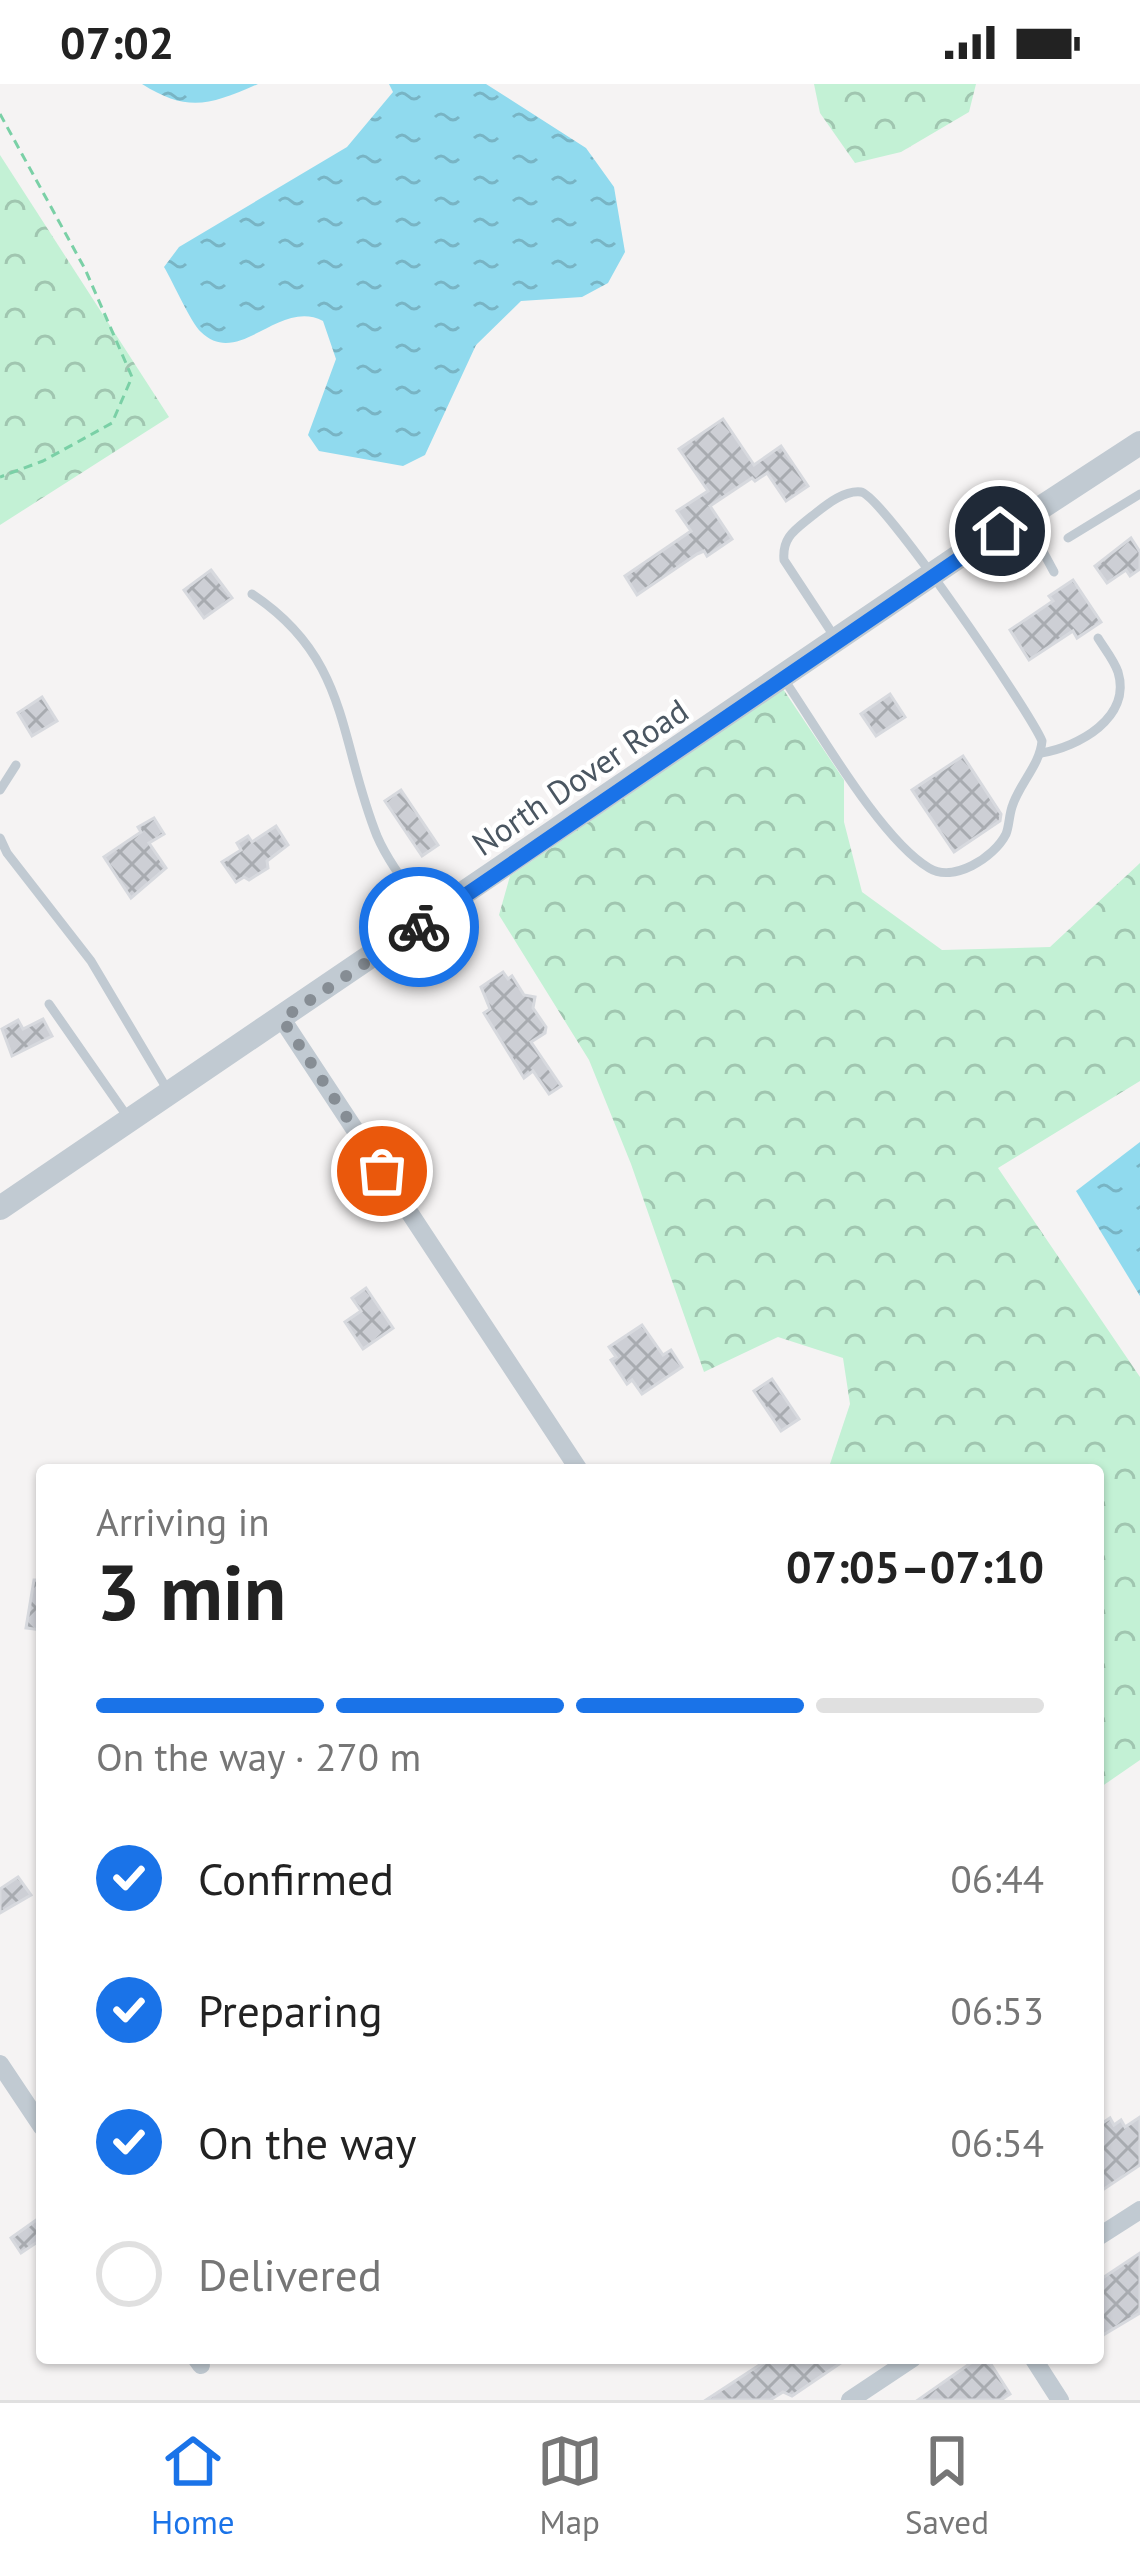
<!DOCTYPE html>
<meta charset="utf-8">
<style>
:root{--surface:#fff;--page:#f2f2f2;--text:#222;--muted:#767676;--line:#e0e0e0;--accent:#1a73e8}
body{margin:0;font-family:"PT Sans",sans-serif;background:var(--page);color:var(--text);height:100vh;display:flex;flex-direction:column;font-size:45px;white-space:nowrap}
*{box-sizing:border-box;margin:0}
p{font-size:39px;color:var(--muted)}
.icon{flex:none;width:66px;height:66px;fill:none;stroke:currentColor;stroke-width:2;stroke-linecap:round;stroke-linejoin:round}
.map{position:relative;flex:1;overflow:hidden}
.sheet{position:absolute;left:36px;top:1380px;width:1068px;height:900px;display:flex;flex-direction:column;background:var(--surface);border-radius:12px;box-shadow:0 3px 9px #0004}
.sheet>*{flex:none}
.pin{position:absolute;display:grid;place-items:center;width:102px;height:102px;color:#fff;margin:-51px;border:6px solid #fff;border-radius:50%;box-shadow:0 3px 12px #0007}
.courier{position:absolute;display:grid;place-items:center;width:120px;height:120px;margin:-60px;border:9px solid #1a73e8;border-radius:50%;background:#fff;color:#222;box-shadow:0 3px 15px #0007}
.headline em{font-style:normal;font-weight:700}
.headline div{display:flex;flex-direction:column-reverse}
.headline{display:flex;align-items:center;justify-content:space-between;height:204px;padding:0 60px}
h1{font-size:78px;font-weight:700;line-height:90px}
.bar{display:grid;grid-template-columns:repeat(4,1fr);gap:18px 12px;align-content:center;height:144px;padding:0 60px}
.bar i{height:15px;border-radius:9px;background:var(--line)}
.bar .selected{background:var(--accent)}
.bar p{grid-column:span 4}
ol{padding:0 60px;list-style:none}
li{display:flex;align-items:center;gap:36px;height:132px}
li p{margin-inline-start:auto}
li .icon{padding:12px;border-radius:50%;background:var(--accent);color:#fff;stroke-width:4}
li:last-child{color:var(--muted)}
li i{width:66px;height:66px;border:6px solid var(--line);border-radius:50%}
.status{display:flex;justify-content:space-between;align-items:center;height:84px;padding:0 60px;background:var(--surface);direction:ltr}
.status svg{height:33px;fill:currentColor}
.menu{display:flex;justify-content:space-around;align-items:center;height:168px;border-top:3px solid var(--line);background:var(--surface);font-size:33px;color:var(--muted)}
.menu a{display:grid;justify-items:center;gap:6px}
.menu .selected{color:var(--accent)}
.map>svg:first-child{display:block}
.forest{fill:url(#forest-crowns)}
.water{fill:url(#water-ripples)}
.building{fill:url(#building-cross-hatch);stroke:#d7d9de;stroke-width:3}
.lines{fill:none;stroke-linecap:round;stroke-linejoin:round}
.path{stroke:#7ad0a6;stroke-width:3;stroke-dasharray:9 6;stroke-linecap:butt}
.service{stroke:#c1cad2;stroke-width:9}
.minor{stroke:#c1cad2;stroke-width:18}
.tertiary{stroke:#c1cad2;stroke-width:24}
.done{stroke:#868d94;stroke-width:12;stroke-dasharray:0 21.6}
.route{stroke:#1a73e8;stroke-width:15}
.labels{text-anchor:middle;stroke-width:9;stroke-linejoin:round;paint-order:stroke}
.street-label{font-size:33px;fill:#4a5661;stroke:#fff}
</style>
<div class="status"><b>07:02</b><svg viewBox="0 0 49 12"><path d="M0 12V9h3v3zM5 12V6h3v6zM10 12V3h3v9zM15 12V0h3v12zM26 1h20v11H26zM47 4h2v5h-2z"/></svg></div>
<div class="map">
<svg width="1140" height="2316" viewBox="0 0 1140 2316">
<defs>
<pattern id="forest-crowns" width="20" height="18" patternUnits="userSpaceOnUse" patternTransform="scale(3)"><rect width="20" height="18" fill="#c3f1d5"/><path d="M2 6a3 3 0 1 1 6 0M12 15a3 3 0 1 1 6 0" fill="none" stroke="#a0c6b0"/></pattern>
<pattern id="water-ripples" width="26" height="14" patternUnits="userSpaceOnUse" patternTransform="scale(3)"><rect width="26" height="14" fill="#90daee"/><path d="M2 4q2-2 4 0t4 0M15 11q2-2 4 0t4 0" fill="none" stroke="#78b4c4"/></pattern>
<pattern id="building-cross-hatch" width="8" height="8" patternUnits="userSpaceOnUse" patternTransform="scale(3)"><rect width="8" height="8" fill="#cdcfd5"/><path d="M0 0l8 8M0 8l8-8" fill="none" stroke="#a8abb0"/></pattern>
</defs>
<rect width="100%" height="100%" fill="#f5f3f3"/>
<g class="forest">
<path d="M814,0H976L969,28L901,68L855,79L820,29Z"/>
<path d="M0,71L169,333L0,441Z"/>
<path d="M783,605L844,696V738L862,808L942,866L1050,863L1140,779V997L998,1084L1140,1293V1676L1098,1705V1386H828L850,1320L843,1274L778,1253L704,1288L631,1080L589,976L499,831L510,792Z"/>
</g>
<g class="water">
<path d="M142,0H258C210,21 188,29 142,0Z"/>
<path d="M389,0H486L586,64L614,103L625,168L608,199L582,213L521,217L476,261L425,371L403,382L319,367L308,351L336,275L323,237C279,214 239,285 201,248C191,239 173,198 164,183L179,163L347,63L393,8Z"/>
<path d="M1140,1058V1212L1076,1107Z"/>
</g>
<g class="building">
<path d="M723,335L754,381L781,362L808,402L786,417L767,389L755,397L752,394L710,422L732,455L707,472L704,467L697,470L637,511L625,492L691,447L677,427L708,407L679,365Z"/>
<path d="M1131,454L1140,468V485L1130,492L1126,486L1107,499L1095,482Z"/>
<path d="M211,486L232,514L204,534L184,506Z"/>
<path d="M1073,496L1101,538L1077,554L1073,547L1029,576L1010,546L1053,517L1049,512Z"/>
<path d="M890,610L905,633L876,652L861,630Z"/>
<path d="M42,613L57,637L32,652L18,629Z"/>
<path d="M963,672L1001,730L1000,737L954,768L912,706Z"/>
<path d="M401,706L438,761L422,772L385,717Z"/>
<path d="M154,734L164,750L149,759L166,784L131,814L104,773L141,748L138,743Z"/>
<path d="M276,742L288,761L267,777L268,784L249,796L244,793L236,798L222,778L241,766L237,759L248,752L252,758Z"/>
<path d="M503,888L508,895L512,892L524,911L535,913L533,924L546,943L545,949L531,958L561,1002L549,1010L533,987L524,994L484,929L490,925L481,903Z"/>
<path d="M43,935L52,952L12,972L2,945L18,936L23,945Z"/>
<path d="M366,1204L393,1244L363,1265L345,1238L361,1227L352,1214Z"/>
<path d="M642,1241L663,1271L671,1266L682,1283L642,1310L632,1296L627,1300L611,1276L616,1273L609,1263Z"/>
<path d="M772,1295L799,1335L781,1347L754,1307Z"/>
<path d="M34,1496H42V1546L26,1544Z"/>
<path d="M18,1793L31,1811L0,1829V1805Z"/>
<path d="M1140,2033V2081L1098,2109V2042L1110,2034L1114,2041L1121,2036L1125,2043Z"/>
<path d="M42,2132V2155L21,2169L11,2154Z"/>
<path d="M1140,2169V2229L1098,2254V2197Z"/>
<path d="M770,2274H848L792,2312L783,2308L770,2316H706Z"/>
<path d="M978,2274H987L1010,2310L1001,2316H918Z"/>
</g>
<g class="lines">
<path class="path" d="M0,30L85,185L132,293L112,339L43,377L0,393"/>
<g class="service">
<path d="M1027,438L1054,488"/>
<path d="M1068,454L1140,410"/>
<path d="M252,510C350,575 338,655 377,752C389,780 410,805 428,830"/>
<path d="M783,594C817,643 880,755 929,784C953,799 994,774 1006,750C1009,743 1009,732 1012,723C1019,700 1040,681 1042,657C1029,626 882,411 861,408C843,406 825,422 812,432C795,446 782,453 784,476L834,552"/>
<path d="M1041,669C1078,663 1132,634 1118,588C1114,576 1104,564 1098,554"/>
<path d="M0,706L16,681"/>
<path d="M0,754L7,769L91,877L167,1005"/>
<path d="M49,920L127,1032"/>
</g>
<g class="minor">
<path d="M282,935L579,1386"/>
<path d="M0,1980L42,2043"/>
<path d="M1098,2153L1140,2126"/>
<path d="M196,2274L201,2281"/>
<path d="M1033,2274L1060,2316"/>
<path d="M850,2316L913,2274"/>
</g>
<path class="tertiary" d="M0,1124L977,460L1025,434L1140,359"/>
</g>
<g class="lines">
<path class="done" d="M382,1087L282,935L419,843"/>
<path class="route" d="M419,843L1000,447"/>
</g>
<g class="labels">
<g class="street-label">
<text transform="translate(580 693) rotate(-34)" y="12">North Dover Road</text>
</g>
</g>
</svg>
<div class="pin" style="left:382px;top:1087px;background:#ea580c"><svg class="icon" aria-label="bag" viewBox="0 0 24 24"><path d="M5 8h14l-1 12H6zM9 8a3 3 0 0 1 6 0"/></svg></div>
<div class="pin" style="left:1000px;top:447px;background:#1f2937"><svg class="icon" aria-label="home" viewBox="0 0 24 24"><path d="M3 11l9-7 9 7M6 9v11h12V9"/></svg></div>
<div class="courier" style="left:419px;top:843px"><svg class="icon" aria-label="bike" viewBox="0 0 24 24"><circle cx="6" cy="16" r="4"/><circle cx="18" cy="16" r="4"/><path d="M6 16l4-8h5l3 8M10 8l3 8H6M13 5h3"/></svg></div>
<section class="sheet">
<div class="headline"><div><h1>3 min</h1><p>Arriving in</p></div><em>07:05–07:10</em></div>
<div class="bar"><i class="selected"></i><i class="selected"></i><i class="selected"></i><i></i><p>On the way · 270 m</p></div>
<ol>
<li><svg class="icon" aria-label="check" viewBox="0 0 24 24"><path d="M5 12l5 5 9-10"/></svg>Confirmed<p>06:44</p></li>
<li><svg class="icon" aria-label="check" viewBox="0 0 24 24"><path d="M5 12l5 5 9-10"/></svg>Preparing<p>06:53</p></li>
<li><svg class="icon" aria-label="check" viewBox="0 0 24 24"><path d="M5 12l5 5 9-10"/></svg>On the way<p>06:54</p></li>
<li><i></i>Delivered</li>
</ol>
</section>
</div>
<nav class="menu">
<a class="selected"><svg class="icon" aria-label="home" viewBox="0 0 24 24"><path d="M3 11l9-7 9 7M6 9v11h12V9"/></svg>Home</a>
<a><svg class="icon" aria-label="map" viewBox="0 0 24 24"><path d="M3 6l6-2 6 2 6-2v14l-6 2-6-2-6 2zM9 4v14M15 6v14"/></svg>Map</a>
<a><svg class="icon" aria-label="saved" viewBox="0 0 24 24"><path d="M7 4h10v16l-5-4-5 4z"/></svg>Saved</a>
</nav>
